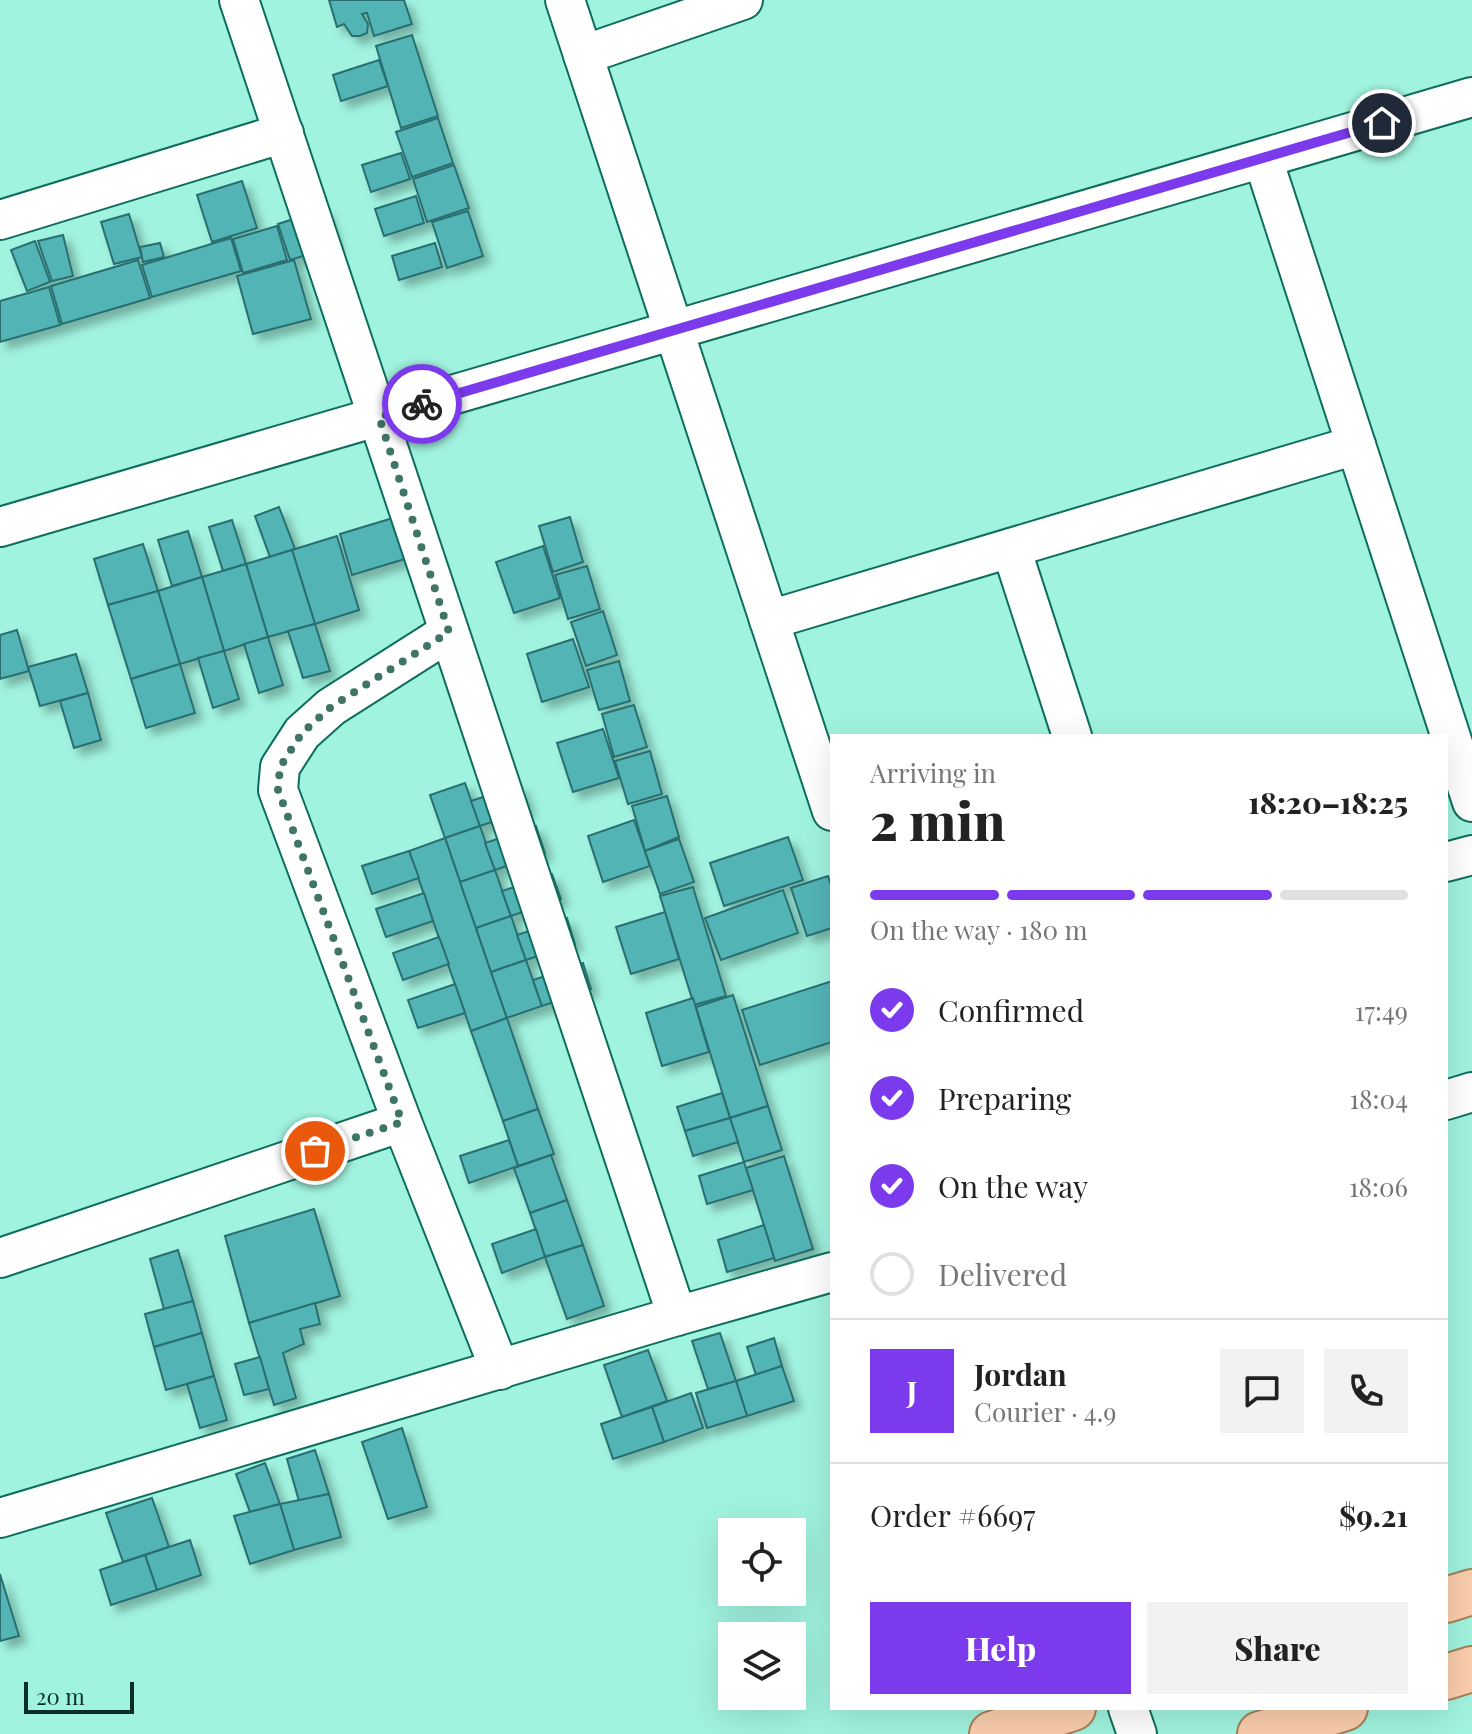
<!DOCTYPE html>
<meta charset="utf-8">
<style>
:root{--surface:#fff;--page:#f2f2f2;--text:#222;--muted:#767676;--line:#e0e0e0;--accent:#7c3aed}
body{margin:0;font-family:"Playfair Display",serif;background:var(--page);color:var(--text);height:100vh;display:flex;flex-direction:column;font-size:30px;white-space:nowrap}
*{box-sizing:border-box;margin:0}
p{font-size:26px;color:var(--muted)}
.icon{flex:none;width:44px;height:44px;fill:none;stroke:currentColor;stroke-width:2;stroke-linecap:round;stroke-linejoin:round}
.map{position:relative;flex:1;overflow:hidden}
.side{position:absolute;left:830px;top:734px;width:618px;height:976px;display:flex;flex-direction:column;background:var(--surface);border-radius:0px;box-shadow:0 8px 32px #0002}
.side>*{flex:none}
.tools{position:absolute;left:718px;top:1518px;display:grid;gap:16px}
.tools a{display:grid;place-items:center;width:88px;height:88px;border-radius:0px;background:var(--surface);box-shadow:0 8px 32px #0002;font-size:40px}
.scale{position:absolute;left:24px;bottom:20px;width:110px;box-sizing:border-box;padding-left:8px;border:4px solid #0b2f27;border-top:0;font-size:22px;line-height:28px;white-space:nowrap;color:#0b2f27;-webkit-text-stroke:6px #a0f3df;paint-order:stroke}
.pin{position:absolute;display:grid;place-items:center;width:68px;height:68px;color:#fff;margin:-34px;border:4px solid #fff;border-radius:50%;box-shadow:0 2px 8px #0007}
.courier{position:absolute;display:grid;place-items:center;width:80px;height:80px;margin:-40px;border:6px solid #7c3aed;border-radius:50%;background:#fff;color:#222;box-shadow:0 2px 10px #0007}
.head em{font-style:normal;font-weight:800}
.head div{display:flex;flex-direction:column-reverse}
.head{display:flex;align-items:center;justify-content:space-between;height:136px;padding:0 40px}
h1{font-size:52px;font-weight:800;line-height:60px}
.bar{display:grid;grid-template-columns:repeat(4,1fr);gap:12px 8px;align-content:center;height:96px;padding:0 40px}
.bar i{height:10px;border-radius:6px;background:var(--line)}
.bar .current{background:var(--accent)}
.bar p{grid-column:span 4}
.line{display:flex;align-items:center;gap:20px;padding:0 40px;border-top:2px solid var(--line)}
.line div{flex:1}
.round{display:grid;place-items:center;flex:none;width:84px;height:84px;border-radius:0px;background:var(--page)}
ol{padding:0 40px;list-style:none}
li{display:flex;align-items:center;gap:24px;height:88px}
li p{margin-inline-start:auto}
li .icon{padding:8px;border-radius:50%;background:var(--accent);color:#fff;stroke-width:4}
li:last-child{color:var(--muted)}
li i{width:44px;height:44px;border:4px solid var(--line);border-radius:50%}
.button{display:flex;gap:16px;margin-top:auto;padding:16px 40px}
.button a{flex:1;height:92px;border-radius:0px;background:var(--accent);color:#fff;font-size:32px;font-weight:800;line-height:92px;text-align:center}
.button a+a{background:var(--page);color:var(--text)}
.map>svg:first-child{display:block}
.building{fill:#52b4b6;stroke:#296e70;stroke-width:2;filter:url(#shadow)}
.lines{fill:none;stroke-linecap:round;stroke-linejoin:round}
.minor-casing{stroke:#0d6e5d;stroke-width:42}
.major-casing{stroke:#a48059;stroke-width:48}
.minor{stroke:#fff;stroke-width:38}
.major{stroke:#facdac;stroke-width:44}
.done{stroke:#3f7467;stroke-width:8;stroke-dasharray:0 14.4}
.route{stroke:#7c3aed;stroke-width:10}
</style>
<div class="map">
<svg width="1472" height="1734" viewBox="0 0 1472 1734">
<defs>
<filter id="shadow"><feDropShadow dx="7" dy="7" stdDeviation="4" flood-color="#0004"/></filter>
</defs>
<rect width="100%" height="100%" fill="#a0f3df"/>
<g class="building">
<path d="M329,0H404L412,24L374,36L367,13L362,14L368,24L367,33L360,36H352L344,24L337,27Z"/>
<path d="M412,35L438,116L401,128L376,46Z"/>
<path d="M379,60L388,86L341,101L333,75Z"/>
<path d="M438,118L453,163L412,177L396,132Z"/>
<path d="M401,153L410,179L371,192L362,165Z"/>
<path d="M454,165L469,208L427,222L413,179Z"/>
<path d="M242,181L257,228L212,242L197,195Z"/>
<path d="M416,196L424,223L384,236L375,209Z"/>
<path d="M325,209L336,246L290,260L278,224Z"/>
<path d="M468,211L483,256L447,268L432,222Z"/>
<path d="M129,214L142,257L114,264L101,222Z"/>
<path d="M277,226L287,260L243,273L233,239Z"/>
<path d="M63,235L73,276L52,281L38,241Z"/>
<path d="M231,238L241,271L152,297L142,265Z"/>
<path d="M35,241L50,282L27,291L11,250Z"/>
<path d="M160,243L164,257L143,262L140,247Z"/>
<path d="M435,243L442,267L399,280L392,256Z"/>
<path d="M138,260L150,298L62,324L51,286Z"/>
<path d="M294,260L311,319L253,334L237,276Z"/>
<path d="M49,287L60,325L0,342V301Z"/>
<path d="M279,507L295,549L270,557L255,516Z"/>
<path d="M416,511L428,552L352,575L340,534Z"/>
<path d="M570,517L583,562L553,572L539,526Z"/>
<path d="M232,520L246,564L223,571L209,527Z"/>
<path d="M188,531L202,577L172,586L158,540Z"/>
<path d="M337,536L359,610L315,624L292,550Z"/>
<path d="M143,544L158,591L108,605L94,559Z"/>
<path d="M543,546L560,598L514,613L496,562Z"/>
<path d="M292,550L315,624L268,637L246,564Z"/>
<path d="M246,564L268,637L224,651L202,577Z"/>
<path d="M587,566L600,609L568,619L555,575Z"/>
<path d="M202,577L224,651L180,664L158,591Z"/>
<path d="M158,591L180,664L131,679L108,605Z"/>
<path d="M603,611L617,655L586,666L571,622Z"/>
<path d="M315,624L330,671L303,678L288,631Z"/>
<path d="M17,630L29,671L0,679V635Z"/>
<path d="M268,637L283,685L259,693L244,644Z"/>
<path d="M573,639L589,687L542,702L527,654Z"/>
<path d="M224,651L239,699L213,708L198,658Z"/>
<path d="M76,654L88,693L40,706L28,667Z"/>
<path d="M619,661L630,701L599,710L587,670Z"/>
<path d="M180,664L195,713L146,728L131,679Z"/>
<path d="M88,693L101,740L74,748L60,701Z"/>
<path d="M634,705L647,747L614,757L602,714Z"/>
<path d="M603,729L619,778L573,792L557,743Z"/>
<path d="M650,751L662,794L628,804L615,761Z"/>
<path d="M465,783L480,826L445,838L430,795Z"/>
<path d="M520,785L528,810L480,826L471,801Z"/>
<path d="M667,796L679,837L645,851L632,806Z"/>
<path d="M634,820L650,866L603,882L588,836Z"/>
<path d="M480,826L495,870L460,882L445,838Z"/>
<path d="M536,826L545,853L495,870L485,843Z"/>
<path d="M788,837L803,880L724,906L710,863Z"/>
<path d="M445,838L507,1018L471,1031L409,851Z"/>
<path d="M679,839L694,882L660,894L645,851Z"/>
<path d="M409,851L419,878L372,894L362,866Z"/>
<path d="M495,870L511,916L476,928L460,882Z"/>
<path d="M552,874L561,899L511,916L502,891Z"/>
<path d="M828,876L832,888V928L807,936L791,888Z"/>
<path d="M693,887L726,996L694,1005L660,896Z"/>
<path d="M783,890L798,933L721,960L705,918Z"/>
<path d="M424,893L433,921L386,937L376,909Z"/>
<path d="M665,912L679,959L631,974L616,927Z"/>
<path d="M511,916L526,960L491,972L476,928Z"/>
<path d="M567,918L575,944L526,960L517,935Z"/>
<path d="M439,937L449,964L403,980L393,953Z"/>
<path d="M526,960L542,1006L507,1018L491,972Z"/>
<path d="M583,963L591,989L542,1006L533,980Z"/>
<path d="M832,981V1042L760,1065L742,1010Z"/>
<path d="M455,984L465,1013L418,1028L408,1000Z"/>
<path d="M733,995L768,1106L730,1118L696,1007Z"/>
<path d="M693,998L709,1052L662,1066L646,1013Z"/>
<path d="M507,1018L538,1109L503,1121L471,1031Z"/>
<path d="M722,1093L730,1118L685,1131L677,1107Z"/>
<path d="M768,1106L782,1150L744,1162L730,1118Z"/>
<path d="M538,1109L554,1154L518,1166L503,1121Z"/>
<path d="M730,1118L738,1142L693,1156L685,1131Z"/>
<path d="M509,1140L518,1166L469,1183L460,1156Z"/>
<path d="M551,1155L567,1200L530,1213L514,1168Z"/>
<path d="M784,1156L813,1249L775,1261L746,1168Z"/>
<path d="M744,1162L753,1190L707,1204L699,1176Z"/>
<path d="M567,1200L583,1245L545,1257L530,1213Z"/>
<path d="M314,1209L340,1296L249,1323L225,1236Z"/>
<path d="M764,1225L774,1258L727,1272L718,1240Z"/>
<path d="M536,1229L545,1257L502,1273L492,1244Z"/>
<path d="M583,1245L604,1306L567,1319L545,1257Z"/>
<path d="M178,1250L193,1301L164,1309L150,1259Z"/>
<path d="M193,1301L202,1333L154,1347L145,1314Z"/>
<path d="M315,1303L320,1324L300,1329L304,1344L283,1353L296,1398L274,1405L249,1323Z"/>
<path d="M202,1333L214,1376L166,1390L154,1347Z"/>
<path d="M720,1333L736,1381L708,1389L692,1341Z"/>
<path d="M774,1338L782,1366L756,1375L747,1347Z"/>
<path d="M648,1350L667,1401L622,1417L604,1365Z"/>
<path d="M260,1357L269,1389L244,1395L235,1364Z"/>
<path d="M782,1366L794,1401L747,1416L736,1381Z"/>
<path d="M214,1376L227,1420L200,1428L187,1384Z"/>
<path d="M736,1381L747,1416L707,1428L696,1393Z"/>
<path d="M691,1393L703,1428L664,1442L652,1407Z"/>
<path d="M652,1407L664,1442L613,1459L601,1424Z"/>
<path d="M402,1428L427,1507L388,1519L362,1442Z"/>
<path d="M315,1450L329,1494L299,1501L287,1459Z"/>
<path d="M265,1463L280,1504L250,1512L236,1474Z"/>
<path d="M329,1494L341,1537L294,1550L280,1504Z"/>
<path d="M152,1498L169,1547L123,1562L106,1513Z"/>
<path d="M280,1504L294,1550L250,1564L234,1516Z"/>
<path d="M190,1540L201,1575L157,1590L145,1555Z"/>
<path d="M145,1555L157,1590L111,1605L100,1570Z"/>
<path d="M0,1574L19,1636L0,1641Z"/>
</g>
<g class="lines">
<defs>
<g id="minor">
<path d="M239,0L677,1316"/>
<path d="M565,0L832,811"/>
<path d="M583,55L743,0"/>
<path d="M1263,159L1472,802"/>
<path d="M0,220L284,133"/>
<path d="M0,527L1472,97"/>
<path d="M1011,548L1072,736"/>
<path d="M769,620L1356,445"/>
<path d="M449,632L331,707L302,733L280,767L278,790L402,1122L500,1370"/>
<path d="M1446,862L1472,855"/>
<path d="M1446,1100L1472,1092"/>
<path d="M0,1258L402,1122"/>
<path d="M0,1518L677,1316L832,1272"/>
<path d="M1128,1708L1137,1734"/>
</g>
<g id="major">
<path d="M1446,1600L1472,1592"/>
<path d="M1446,1677L1472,1669"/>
<path d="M992,1734L1073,1708"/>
<path d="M1260,1734L1345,1708"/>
</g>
</defs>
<use href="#minor" class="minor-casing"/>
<use href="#major" class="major-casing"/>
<use href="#minor" class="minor"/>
<use href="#major" class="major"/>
</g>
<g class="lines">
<path class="done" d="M315,1151L402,1122L278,790L280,767L302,733L331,707L449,632L379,417L422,404"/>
<path class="route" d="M422,404L1382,123"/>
</g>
</svg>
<div class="tools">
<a><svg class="icon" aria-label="locate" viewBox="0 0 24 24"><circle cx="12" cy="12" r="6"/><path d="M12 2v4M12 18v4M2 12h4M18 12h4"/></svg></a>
<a><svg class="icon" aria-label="layers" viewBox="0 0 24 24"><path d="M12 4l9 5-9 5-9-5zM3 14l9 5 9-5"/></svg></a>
</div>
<div class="scale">20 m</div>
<div class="pin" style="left:315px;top:1151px;background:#ea580c"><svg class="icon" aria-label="bag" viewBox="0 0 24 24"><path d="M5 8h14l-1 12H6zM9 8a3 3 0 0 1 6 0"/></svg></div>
<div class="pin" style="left:1382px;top:123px;background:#1f2937"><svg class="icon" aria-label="home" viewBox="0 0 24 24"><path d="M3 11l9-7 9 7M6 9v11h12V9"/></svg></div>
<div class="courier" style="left:422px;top:404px"><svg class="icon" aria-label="bike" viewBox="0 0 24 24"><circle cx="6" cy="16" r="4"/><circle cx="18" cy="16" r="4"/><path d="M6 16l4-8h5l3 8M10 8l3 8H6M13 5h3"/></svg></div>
<section class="side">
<div class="head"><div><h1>2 min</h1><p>Arriving in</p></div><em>18:20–18:25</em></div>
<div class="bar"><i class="current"></i><i class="current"></i><i class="current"></i><i></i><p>On the way · 180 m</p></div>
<ol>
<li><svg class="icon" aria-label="check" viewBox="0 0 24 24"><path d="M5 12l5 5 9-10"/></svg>Confirmed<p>17:49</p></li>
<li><svg class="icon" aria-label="check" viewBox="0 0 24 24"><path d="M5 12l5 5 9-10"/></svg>Preparing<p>18:04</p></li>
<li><svg class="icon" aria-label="check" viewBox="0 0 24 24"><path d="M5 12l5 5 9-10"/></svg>On the way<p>18:06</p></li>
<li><i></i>Delivered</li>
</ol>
<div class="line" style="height:144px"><b class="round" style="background:var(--accent);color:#fff">J</b><div><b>Jordan</b><p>Courier · 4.9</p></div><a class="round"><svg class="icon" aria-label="chat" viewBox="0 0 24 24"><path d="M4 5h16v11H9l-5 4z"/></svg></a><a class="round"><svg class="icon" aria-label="phone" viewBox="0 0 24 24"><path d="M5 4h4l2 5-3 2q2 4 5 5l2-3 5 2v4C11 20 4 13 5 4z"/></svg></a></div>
<div class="line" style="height:104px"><div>Order #6697</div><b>$9.21</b></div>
<div class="button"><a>Help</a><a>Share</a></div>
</section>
</div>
